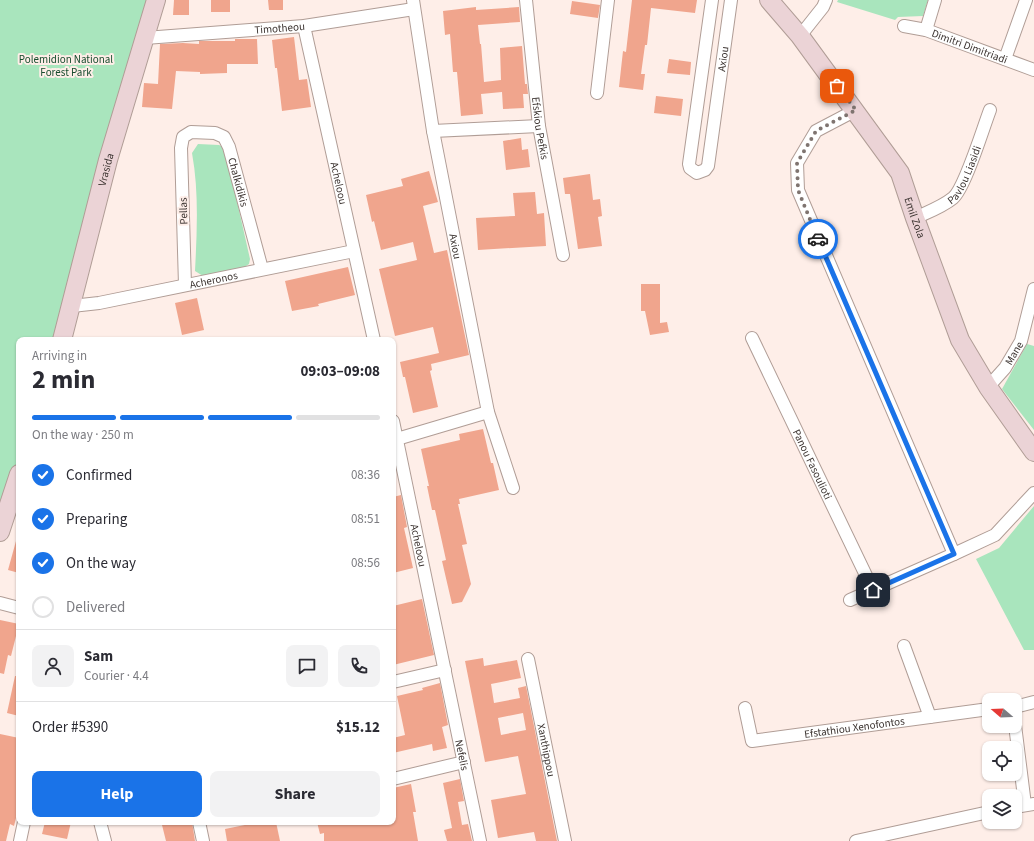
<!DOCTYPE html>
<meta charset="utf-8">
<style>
:root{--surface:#fff;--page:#f2f2f3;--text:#2b2b33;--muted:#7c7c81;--line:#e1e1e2;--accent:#1a73e8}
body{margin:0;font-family:"Source Sans 3",sans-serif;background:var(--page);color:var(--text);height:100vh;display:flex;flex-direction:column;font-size:15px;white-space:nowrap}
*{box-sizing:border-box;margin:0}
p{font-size:13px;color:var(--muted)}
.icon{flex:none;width:22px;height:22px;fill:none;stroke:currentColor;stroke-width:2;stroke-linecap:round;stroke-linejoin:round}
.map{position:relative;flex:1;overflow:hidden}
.panel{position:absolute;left:16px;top:337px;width:380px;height:488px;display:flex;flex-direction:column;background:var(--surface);border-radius:8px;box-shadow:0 1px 3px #0004}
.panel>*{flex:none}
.needle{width:26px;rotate:289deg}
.fabs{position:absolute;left:982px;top:693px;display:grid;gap:8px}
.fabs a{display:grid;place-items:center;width:40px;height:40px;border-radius:8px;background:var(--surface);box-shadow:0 1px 3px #0004;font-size:20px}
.pin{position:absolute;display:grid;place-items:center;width:34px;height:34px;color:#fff;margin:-17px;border-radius:8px;box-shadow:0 2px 6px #0006}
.courier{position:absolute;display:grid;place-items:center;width:40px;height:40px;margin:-20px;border:3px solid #1a73e8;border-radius:50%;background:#fff;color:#222;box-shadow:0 1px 5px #0007}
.overview em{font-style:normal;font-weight:700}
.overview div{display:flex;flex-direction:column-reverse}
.overview{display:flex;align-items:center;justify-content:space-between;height:68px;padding:0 16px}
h1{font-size:26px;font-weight:700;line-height:30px}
.bar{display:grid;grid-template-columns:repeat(4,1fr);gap:6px 4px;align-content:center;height:48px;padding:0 16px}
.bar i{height:5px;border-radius:3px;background:var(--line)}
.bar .on{background:var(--accent)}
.bar p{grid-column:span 4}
.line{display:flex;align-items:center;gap:10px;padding:0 16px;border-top:1px solid var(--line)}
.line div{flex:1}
.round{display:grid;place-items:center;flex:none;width:42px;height:42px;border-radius:8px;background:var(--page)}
ol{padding:0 16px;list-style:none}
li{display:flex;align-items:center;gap:12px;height:44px}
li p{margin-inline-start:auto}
li .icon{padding:4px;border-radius:50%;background:var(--accent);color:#fff;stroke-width:4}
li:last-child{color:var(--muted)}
li i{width:22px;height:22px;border:2px solid var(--line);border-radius:50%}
.action{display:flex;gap:8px;margin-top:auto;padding:8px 16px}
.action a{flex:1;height:46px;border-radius:8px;background:var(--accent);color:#fff;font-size:16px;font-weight:700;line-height:46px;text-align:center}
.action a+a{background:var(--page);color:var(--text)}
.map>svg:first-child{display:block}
.green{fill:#a9e5bd}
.building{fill:#f0a58d;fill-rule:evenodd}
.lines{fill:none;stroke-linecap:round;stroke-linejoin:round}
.street-casing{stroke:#b09d96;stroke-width:14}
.secondary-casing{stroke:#b09d96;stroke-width:20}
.street{stroke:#fff;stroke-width:12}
.secondary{stroke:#ebd3d6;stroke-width:18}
.done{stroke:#7f7470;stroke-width:4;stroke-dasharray:0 7.2}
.route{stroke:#1a73e8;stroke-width:5}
.labels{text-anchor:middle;stroke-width:4;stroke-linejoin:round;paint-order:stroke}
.street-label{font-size:11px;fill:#3b3330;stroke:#feeee8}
.park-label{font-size:11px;fill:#174c2e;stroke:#feeee8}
</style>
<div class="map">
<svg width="1034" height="841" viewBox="0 0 1034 841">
<rect width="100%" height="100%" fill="#feeee8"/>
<g class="green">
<path d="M0,0H157L58,340H19V475L0,538Z"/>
<path d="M838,0H928L923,16L898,17L895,20L837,2Z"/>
<path d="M198,144L219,145L225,148L250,259L249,264L243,268L203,276L195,271C197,231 199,191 192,153Z"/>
<path d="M1027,344L1034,346V430L1002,389Z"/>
<path d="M1034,506V650H1024L976,559L999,548Z"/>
</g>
<g class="building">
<path d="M174,0H189V15H173Z"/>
<rect x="211" y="0" width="19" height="12"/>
<path d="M268,0H283V10H269Z"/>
<path d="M632,0H697L695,13L651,8L647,45H645L641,74H645L643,90L619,87L623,51L626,52Z"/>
<path d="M572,1L600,5L598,18L570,14Z"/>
<path d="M476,7V10L519,7L520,22L478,25L480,44H481L484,82L501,80L500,48L522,46L525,84H527L528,94H523L524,108L503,109L502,92L481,94L483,114L461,116L457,72H453L450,34L445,35L443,11Z"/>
<path d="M294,37L299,80L307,79L311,107L282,111L277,68H275L272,40Z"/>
<path d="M235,39H257L258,64H227V73L200,74V72L176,71L172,109L142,107L144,83L158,84L160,44L183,43L199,44V41H235Z"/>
<path d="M669,59L691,62L690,75L667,73Z"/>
<path d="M656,96L683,99L681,116L654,113Z"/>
<path d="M521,138L522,150L528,149L530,167L506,170L503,141Z"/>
<path d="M429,171L438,202L423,206L434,253L447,250L469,355L431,364L432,370L430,371L438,407L413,413L405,377H403L400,362L439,353L433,327L395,336L379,269L417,260L413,242L381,250L374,221L372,222L366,195L403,186L401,179Z"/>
<path d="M590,174L593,200L600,199L602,216L598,217L602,246L578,249L570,194H565L563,178Z"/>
<path d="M535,192L537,214L544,213L546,246L478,250L476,218L515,216L513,193Z"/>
<path d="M348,267L355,295L318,304L319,306L292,311L285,281Z"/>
<path d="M641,284H660V323L667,322L669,332L650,335L645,311H641Z"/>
<path d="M197,298L204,330L182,335L175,303Z"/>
<path d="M483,429L491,463H493L499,490L459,499L460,504H458L467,544L462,545L471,584L462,602L452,604L442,561L446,560L435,510H432L427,486H429L421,449L460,440L459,434Z"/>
<path d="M401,495L407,527L404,528L413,568L393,573V497Z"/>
<path d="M16,541L19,542V573L8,570Z"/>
<path d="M422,599L434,655L393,665V606Z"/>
<path d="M0,620L19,624L11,656L8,655L4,674L0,673Z"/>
<path d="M483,658L484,666L517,660L521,678L491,684L494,703L520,698L518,688L526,686L557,841H536L534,832L498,838L491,800L526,794L518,756L485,762L465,661ZM523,713L526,730L501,735L498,718Z"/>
<path d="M15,676H19V716L7,713Z"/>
<path d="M440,683L448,725L442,727L447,748L433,751L432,744L393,753V738L405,735L397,696L423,690L422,688Z"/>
<path d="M0,734L19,738V806L14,826L10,824L6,841H0Z"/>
<path d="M460,779L464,801L458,802L462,825L468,824L472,841H447L444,830L452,828L443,783Z"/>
<path d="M411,784L416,812H413L418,841H324V833L320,834L317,822H393V788Z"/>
<path d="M45,822H71L67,839L42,834Z"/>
<path d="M174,822H192L195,841H166L162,825Z"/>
<path d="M260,822H276L280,841H227L225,829Z"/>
</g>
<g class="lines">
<defs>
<g id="street">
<path id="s1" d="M413,0L433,131L488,412L513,488"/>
<path id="s2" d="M526,0L539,126L563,255"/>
<path id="s3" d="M712,0L689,164L690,168L697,173L705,170L708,166L731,0"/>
<path id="s4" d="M304,26L374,340"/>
<path id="s5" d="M904,26L926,30L1034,70"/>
<path d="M926,30L935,0"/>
<path d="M800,36L823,7L826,0"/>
<path id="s6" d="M145,38L304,26L414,9"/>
<path d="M1005,59L1026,0"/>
<path d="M597,93L608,0"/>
<path d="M856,110L816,131L797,163L798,190L954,554"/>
<path d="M433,131L539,126"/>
<path id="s7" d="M915,218C928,212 942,207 953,198C965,188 983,128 990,110"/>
<path id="s8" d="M185,285L181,148L183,137L191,132L215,133L224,137L229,147L262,269"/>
<path id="s9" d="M72,306L99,303L354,251"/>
<path id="s10" d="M752,338L873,590"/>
<path id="s11" d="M988,387L1005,368L1021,341L1034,289"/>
<path id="s12" d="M393,421L480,841"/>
<path d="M397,439L488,412"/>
<path d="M850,600L954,554L995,535L1034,493"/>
<path d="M0,603L19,608"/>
<path d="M904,646L930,717"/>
<path id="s13" d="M528,659L565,841"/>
<path d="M393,682L445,670"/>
<path d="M1015,707L1034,702"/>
<path id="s14" d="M745,708L752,741L989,709"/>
<path d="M1015,725L1025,805"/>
<path d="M393,779L464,762"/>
<path d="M1015,807L1034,804"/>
<path d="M100,822L105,841"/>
<path d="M199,822L203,841"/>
<path d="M20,841L24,822"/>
<path d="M856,841L989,812"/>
</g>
<g id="secondary">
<path id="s15" d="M769,0L800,36L900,173L915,218L960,340L988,387L1034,452"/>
<path id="s16" d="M62,340L108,160L156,0"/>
<path d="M0,532L19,474"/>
</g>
</defs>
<use href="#street" class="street-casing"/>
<use href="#secondary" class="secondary-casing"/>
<use href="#street" class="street"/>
<use href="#secondary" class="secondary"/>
</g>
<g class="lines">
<path class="done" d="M818,239L798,190L797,163L816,131L856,110L837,86"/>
<path class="route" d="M818,239L954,554L873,590"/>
</g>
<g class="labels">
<g class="street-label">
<text dy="4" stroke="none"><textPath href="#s6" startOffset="135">Timotheou</textPath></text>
<text dy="4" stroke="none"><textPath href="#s5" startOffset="69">Dimitri Dimitriadi</textPath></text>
<text dy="4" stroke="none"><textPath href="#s3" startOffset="300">Axiou</textPath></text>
<text dy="4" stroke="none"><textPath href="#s2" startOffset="129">Efskiou Pefkis</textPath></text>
<text dy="4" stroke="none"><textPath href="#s16" startOffset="176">Vrasida</textPath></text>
<text dy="4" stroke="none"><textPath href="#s7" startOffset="69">Pavlou Liasidi</textPath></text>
<text dy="4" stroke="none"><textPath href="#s8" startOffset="239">Chalkidikis</textPath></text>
<text dy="4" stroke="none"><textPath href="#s4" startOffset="161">Acheloou</textPath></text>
<text transform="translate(183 211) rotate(-92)" y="4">Pellas</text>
<text dy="4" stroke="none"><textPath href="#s15" startOffset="264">Emil Zola</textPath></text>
<text dy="4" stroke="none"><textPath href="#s1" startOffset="250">Axiou</textPath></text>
<text dy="4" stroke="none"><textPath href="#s9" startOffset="144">Acheronos</textPath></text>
<text dy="4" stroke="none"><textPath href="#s11" startOffset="43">Mane</textPath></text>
<text dy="4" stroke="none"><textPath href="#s10" startOffset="140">Panou Fasoulioti</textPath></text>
<text dy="4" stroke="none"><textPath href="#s12" startOffset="127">Acheloou</textPath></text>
<text dy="4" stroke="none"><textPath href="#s14" startOffset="137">Efstathiou Xenofontos</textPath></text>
<text dy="4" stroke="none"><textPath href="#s13" startOffset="93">Xanthippou</textPath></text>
<text dy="4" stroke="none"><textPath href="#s12" startOffset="341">Nefelis</textPath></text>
</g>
<g class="park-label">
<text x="66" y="63">Polemidion National<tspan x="66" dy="13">Forest Park</tspan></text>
</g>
</g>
</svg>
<div class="fabs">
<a><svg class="needle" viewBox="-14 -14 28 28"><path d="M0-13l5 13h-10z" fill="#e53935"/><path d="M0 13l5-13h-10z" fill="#7c7c81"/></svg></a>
<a><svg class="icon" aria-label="locate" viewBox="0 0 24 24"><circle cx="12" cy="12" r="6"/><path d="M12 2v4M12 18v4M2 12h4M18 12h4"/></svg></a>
<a><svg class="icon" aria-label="layers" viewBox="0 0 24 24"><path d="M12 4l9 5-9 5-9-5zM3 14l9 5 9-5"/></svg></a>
</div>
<div class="pin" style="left:837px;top:86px;background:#ea580c"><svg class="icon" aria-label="bag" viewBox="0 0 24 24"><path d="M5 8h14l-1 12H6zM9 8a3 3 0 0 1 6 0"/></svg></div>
<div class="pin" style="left:873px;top:590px;background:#1f2937"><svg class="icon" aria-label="home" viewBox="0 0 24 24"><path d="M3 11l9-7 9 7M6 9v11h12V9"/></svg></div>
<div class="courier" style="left:818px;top:239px"><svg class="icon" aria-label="car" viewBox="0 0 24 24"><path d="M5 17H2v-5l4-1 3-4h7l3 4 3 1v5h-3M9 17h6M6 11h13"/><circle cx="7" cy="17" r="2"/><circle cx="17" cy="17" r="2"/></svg></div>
<section class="panel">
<div class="overview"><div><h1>2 min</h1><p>Arriving in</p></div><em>09:03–09:08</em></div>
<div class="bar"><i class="on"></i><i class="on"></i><i class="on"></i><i></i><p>On the way · 250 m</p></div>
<ol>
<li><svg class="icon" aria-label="check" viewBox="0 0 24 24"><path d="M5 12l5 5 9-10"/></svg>Confirmed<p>08:36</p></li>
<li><svg class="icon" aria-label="check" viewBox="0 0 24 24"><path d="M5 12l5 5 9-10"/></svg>Preparing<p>08:51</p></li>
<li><svg class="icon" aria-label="check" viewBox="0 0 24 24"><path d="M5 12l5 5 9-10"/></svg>On the way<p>08:56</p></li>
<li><i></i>Delivered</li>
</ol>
<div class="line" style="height:72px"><a class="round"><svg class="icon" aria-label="person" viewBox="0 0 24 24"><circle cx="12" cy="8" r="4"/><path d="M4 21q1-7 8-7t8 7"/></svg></a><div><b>Sam</b><p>Courier · 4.4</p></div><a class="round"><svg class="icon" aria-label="chat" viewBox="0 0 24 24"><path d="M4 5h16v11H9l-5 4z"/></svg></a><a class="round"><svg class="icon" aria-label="phone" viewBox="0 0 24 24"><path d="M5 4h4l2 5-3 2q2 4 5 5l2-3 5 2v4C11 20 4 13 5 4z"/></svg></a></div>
<div class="line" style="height:52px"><div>Order #5390</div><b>$15.12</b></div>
<div class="action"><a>Help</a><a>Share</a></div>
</section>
</div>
